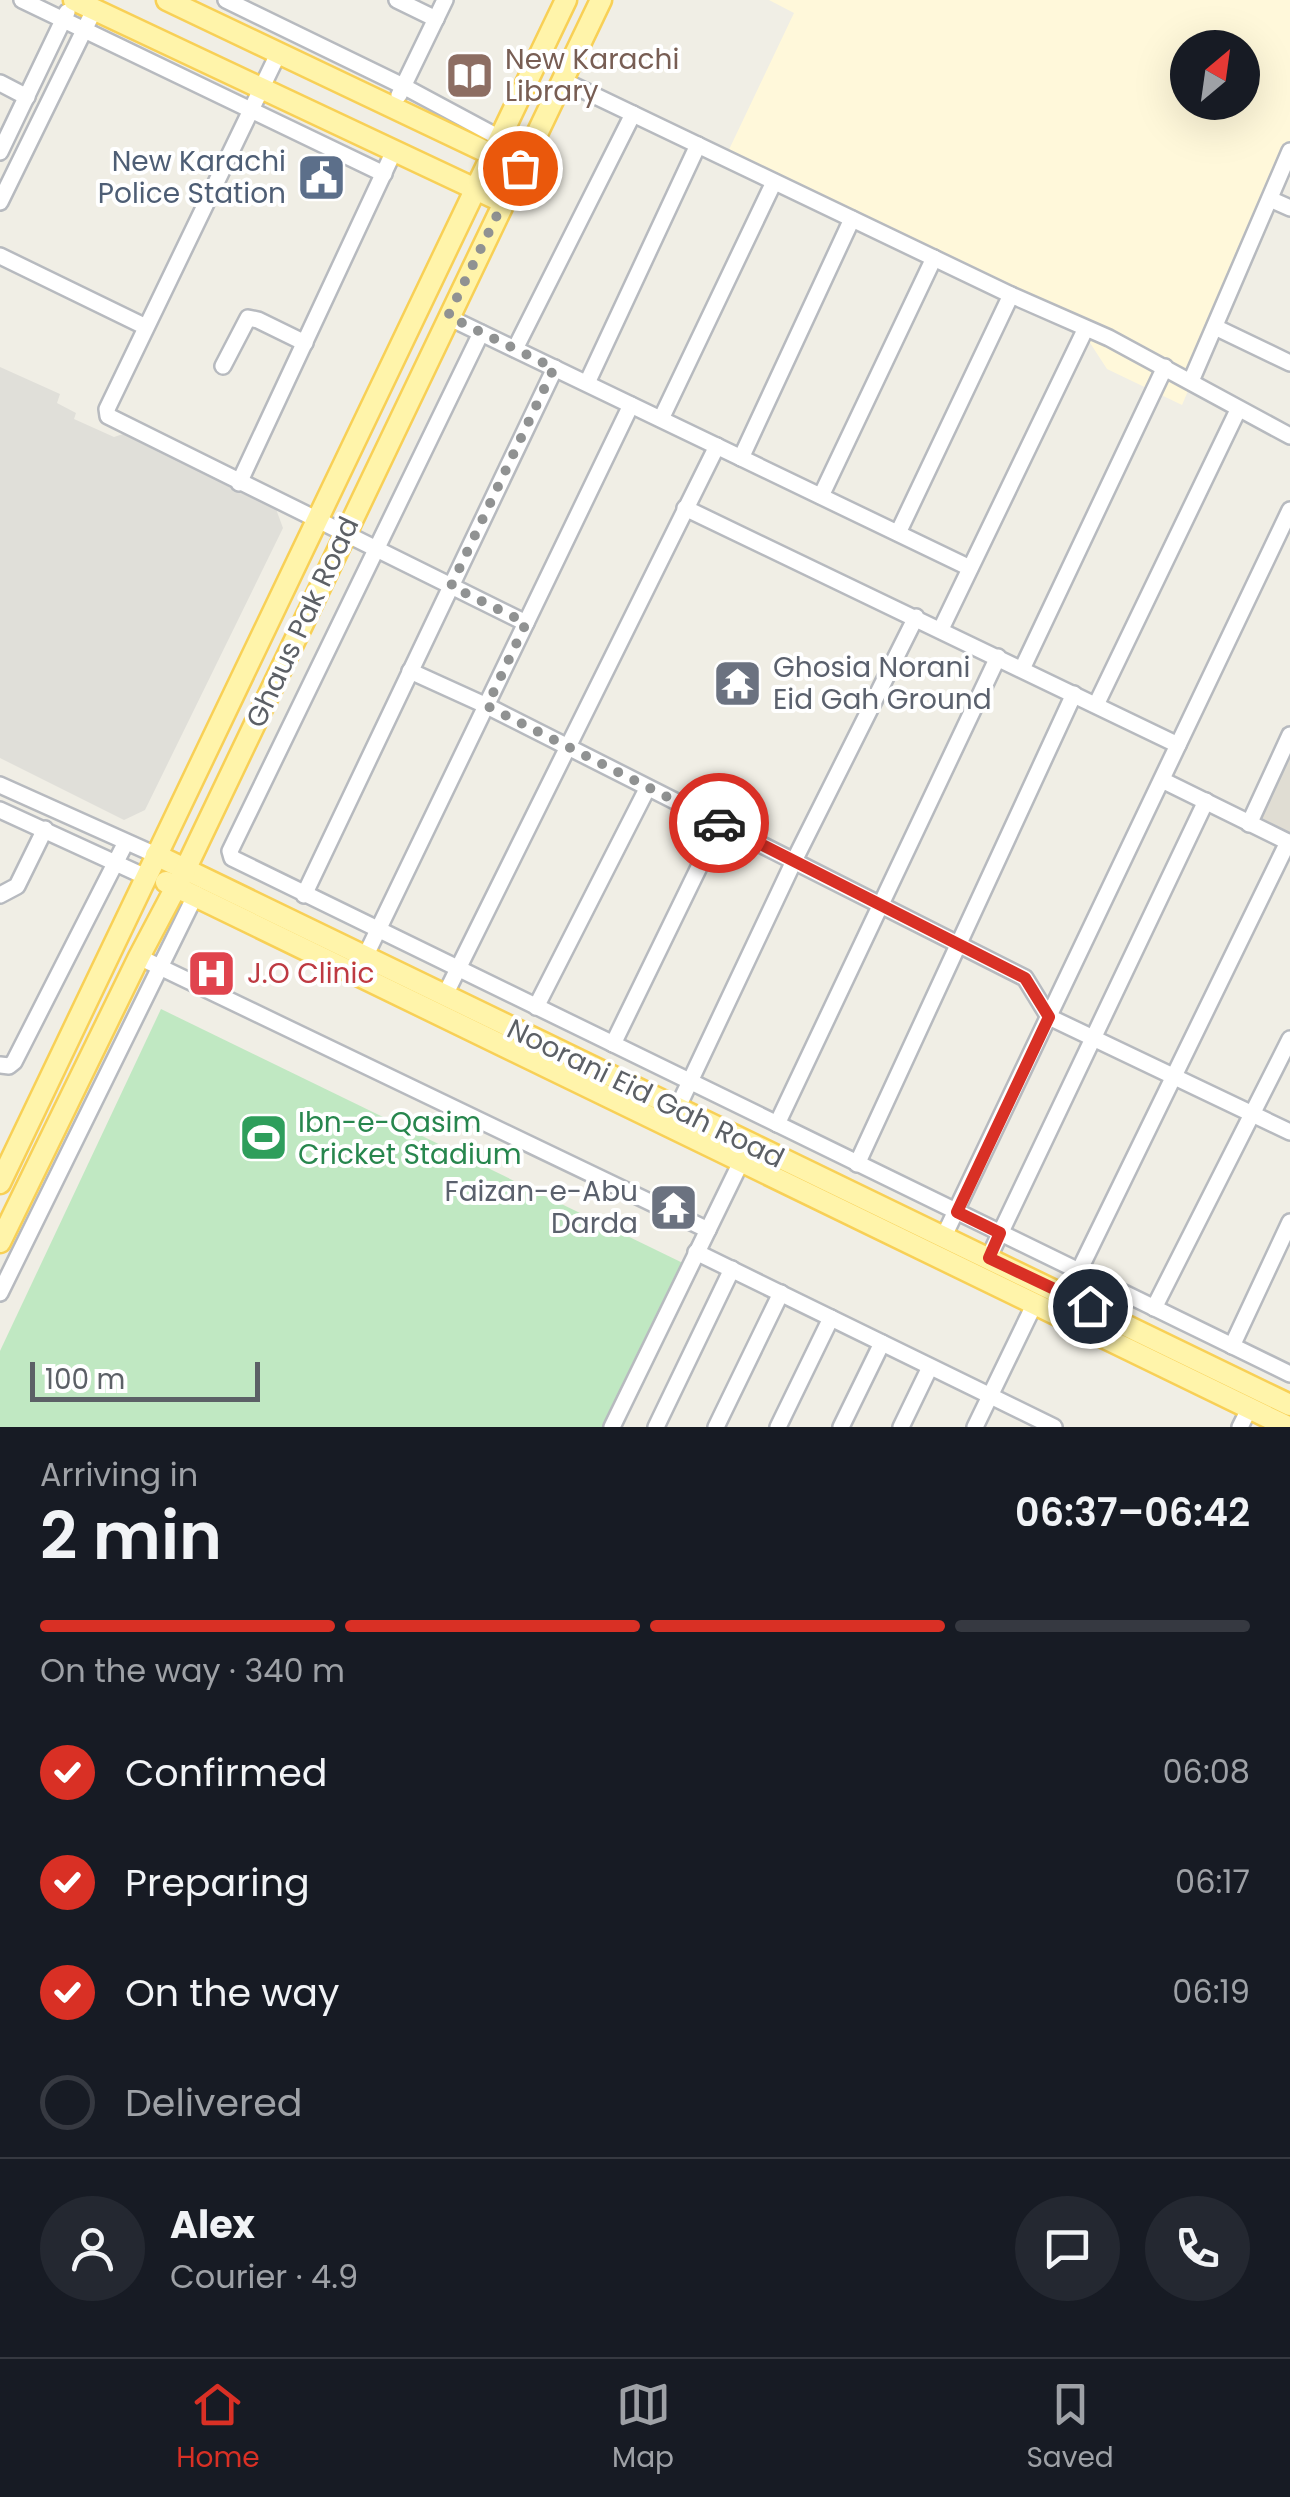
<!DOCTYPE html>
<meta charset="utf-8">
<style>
:root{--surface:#171b24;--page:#242831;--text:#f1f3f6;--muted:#9ea1a6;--line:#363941;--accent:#d93025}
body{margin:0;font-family:Poppins,sans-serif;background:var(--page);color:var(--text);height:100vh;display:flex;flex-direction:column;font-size:38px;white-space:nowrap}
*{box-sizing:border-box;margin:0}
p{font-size:32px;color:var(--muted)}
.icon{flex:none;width:55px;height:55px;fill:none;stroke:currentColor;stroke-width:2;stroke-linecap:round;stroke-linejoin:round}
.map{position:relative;height:1427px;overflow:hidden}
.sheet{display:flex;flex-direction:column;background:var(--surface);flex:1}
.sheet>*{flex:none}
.needle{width:65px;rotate:29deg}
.buttons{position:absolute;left:1170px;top:30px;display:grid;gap:20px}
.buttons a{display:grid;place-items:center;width:90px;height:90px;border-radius:50%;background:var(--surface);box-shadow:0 10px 40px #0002;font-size:50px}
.scale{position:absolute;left:30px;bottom:25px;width:230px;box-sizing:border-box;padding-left:10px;border:5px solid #5c6066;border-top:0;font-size:28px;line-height:35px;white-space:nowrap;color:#5c6066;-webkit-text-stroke:8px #fff;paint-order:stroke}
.pin{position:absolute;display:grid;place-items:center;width:85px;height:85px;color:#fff;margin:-42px;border:5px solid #fff;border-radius:50%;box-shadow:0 2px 10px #0007}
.courier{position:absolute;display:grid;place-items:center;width:100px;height:100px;margin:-50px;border:8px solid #d93025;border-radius:50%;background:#fff;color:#222;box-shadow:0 2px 12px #0007}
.summary em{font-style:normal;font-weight:600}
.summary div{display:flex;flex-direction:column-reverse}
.summary{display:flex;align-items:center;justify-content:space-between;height:170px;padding:0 40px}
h1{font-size:65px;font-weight:600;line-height:75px}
.bar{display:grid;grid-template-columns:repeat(4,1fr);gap:15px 10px;align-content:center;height:120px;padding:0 40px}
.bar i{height:12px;border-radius:8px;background:var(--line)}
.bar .current{background:var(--accent)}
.bar p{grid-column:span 4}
.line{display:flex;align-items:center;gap:25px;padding:0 40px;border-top:2px solid var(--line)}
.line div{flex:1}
.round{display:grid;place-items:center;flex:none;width:105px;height:105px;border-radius:52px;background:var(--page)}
ol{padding:0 40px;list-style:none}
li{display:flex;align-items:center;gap:30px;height:110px}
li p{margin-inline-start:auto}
li .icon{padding:10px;border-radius:50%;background:var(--accent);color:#fff;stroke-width:4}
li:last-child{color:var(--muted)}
li i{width:55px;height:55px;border:5px solid var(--line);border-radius:50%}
.tab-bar{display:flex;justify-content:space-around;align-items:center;height:140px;border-top:2px solid var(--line);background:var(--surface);font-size:28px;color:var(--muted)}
.tab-bar a{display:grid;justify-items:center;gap:5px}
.tab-bar .current{color:var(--accent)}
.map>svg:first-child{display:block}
.commercial{fill:#fff8da;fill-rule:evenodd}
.industrial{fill:#e0dfd9}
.education{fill:#e0ddd3}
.green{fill:#c0e8c2}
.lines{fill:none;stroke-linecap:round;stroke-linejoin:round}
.minor-casing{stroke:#b7babf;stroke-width:20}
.major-casing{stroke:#f8d056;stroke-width:25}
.minor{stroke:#fff;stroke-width:15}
.major{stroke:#fff4aa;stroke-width:20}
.done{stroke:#909292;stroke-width:10;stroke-dasharray:0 18}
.route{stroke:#d93025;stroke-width:12}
.labels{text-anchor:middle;stroke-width:8;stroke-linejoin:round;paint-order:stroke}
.education-label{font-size:28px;fill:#785e54;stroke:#fff;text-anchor:start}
.service-label{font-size:28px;fill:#4e5e75;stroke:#fff;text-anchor:end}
.street-label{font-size:28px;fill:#5c6066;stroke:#fff}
.worship-label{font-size:28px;fill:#5b616d;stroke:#fff;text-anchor:start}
.health-label{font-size:28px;fill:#be3a42;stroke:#fff;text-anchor:start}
.leisure-label{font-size:28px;fill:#27864d;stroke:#fff;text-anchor:start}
</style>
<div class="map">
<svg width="1290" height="1427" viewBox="0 0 1290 1427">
<rect width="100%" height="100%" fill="#f0eee5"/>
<path class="commercial" d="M769,0H1290V151L1182,405L1107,369L1081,329L725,158L794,13ZM1188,48H1242V102H1188Z"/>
<path class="industrial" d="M0,367L60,394L57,403L76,413L74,419L114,437L123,434L276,509L283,528L145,810L124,820L0,758Z"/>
<path class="education" d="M1290,735V843L1249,824Z"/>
<path class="green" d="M161,1009L689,1266L612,1427H0V1351Z"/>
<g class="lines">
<defs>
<g id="minor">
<path d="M22,0L384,174"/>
<path d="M226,0L403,86L498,137"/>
<path d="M397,0L436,19"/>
<path d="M278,54L107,409L108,416L526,623"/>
<path d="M562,80L1011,295L1109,338L1290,436"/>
<path d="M0,83L27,97"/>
<path d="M399,95L445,0"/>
<path d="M0,152L67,12"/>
<path d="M1270,199L1290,208"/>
<path d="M0,202L94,10"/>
<path d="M0,256L146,327"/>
<path d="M448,317L970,568"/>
<path d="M1215,327L1290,363"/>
<path d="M481,333L230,851L232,858L1290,1374"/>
<path d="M515,349L633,114"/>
<path d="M223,366L248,318L258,320L305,343"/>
<path d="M1191,381L1290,151"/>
<path d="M587,383L698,145"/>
<path d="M661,419L774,182"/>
<path d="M741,458L852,219"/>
<path d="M239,483L394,151"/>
<path d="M821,496L934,258"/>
<path d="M685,508L1178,745"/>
<path d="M898,533L1011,295"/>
<path d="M941,629L1085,330"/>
<path d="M1022,669L1165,367"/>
<path d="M410,671L487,706L1025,978L1049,1017L1290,1132"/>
<path d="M1096,705L1238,410"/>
<path d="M1162,780L1290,843"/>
<path d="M0,785L156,855"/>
<path d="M0,810L146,877"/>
<path d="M1249,824L1290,735"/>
<path d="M0,895L17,886L45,829"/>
<path d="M304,895L555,368"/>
<path d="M139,957L708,1230"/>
<path d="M365,957L631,405"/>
<path d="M445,995L717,446"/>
<path d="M536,1007L647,789"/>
<path d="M613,1044L720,824"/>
<path d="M0,1065L9,1066L14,1062L125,844"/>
<path d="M677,1109L794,861L916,617"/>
<path d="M777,1124L998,657"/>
<path d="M857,1164L1074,694"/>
<path d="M944,1236L1290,510"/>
<path d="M696,1252L1054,1427"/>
<path d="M989,1257L1206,801"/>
<path d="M1079,1271L1288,842"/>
<path d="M0,1293L196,894"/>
<path d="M1154,1308L1290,1039"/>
<path d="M1232,1346L1290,1222"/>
<path d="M612,1427L741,1162"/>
<path d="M656,1427L732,1269"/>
<path d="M716,1427L781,1293"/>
<path d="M778,1427L831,1318"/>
<path d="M841,1427L882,1343"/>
<path d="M901,1427L930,1367"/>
<path d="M975,1427L1035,1303"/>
<path d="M1240,1427L1250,1407"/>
</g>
<g id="major">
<path d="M74,0L503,202"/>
<path d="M167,0L520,168"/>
<path d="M156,855L1290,1405"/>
<path d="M166,882L1288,1427"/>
<path d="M0,1183L566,0"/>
<path d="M0,1242L139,957L186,868L601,0"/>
</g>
</defs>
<use href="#minor" class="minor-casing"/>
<use href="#major" class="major-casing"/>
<use href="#minor" class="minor"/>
<use href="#major" class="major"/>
</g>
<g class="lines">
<path class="done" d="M520,168L448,316L554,368L451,586L526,623L487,706L719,823"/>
<path class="route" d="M719,823L1025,978L1049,1017L957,1212L1000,1233L989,1258L1090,1306"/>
</g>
<defs>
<symbol id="library-square" viewBox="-11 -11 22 22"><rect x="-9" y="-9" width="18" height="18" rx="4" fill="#8d6e63" stroke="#fff"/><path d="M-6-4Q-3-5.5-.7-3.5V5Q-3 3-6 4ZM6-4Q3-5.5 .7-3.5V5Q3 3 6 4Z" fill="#fff"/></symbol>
<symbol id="civic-square" viewBox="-11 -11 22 22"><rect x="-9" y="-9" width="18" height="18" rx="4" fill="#5c6f8a" stroke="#fff"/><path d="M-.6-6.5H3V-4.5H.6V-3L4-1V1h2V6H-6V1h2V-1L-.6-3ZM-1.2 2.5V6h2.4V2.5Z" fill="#fff"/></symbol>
<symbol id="temple-square" viewBox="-11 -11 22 22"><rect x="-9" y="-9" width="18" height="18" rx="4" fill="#6b7280" stroke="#fff"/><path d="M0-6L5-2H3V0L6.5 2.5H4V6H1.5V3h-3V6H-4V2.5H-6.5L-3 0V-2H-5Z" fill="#fff"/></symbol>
<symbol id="hospital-square" viewBox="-11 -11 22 22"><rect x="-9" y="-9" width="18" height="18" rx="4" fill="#e0444e" stroke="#fff"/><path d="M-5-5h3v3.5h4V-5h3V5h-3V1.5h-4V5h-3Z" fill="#fff"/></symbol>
<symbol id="stadium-square" viewBox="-11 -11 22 22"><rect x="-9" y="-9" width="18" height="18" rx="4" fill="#2e9e5b" stroke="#fff"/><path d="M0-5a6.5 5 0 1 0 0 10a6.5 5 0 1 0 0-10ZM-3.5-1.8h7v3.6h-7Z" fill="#fff"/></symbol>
</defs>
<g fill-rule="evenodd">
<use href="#library-square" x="442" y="48" width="55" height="55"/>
<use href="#civic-square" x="294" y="150" width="55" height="55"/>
<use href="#temple-square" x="710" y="656" width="55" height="55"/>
<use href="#hospital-square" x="184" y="946" width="55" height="55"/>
<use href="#stadium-square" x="236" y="1110" width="55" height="55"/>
<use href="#temple-square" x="646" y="1180" width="55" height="55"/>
</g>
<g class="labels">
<g class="education-label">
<text x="505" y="69">New Karachi<tspan x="505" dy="32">Library</tspan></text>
</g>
<g class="service-label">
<text x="286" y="171">New Karachi<tspan x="286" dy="32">Police Station</tspan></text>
</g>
<g class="street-label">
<text transform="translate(302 622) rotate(-65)" y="10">Ghaus Pak Road</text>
<text transform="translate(646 1093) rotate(26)" y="10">Noorani Eid Gah Road</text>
</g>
<g class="worship-label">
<text x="773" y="677">Ghosia Norani<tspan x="773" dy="32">Eid Gah Ground</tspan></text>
<text x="638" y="1201" text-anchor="end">Faizan-e-Abu<tspan x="638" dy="32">Darda</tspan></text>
</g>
<g class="health-label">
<text x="247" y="983">J.O Clinic</text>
</g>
<g class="leisure-label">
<text x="298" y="1132">Ibn-e-Qasim<tspan x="298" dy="32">Cricket Stadium</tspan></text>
</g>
</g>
</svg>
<div class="buttons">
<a><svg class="needle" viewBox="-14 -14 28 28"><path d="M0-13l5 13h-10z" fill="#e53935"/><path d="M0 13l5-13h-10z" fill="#9ea1a6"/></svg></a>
</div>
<div class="scale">100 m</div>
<div class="pin" style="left:520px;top:168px;background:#ea580c"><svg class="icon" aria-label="bag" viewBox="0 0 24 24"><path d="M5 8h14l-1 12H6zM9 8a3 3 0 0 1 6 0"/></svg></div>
<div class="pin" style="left:1090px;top:1306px;background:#1f2937"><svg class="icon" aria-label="home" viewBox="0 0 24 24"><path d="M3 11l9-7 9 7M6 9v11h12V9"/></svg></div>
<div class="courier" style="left:719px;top:823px"><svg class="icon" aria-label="car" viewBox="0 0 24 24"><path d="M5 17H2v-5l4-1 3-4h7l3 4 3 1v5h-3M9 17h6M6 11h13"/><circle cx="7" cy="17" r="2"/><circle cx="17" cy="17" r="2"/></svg></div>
</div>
<section class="sheet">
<div class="summary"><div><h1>2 min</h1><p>Arriving in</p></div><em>06:37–06:42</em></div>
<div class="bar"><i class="current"></i><i class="current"></i><i class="current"></i><i></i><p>On the way · 340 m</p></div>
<ol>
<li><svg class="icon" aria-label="check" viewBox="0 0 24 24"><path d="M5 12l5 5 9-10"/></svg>Confirmed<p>06:08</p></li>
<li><svg class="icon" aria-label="check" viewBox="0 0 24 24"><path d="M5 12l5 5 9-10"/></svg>Preparing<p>06:17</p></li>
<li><svg class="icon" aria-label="check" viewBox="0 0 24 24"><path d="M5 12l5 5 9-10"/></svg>On the way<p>06:19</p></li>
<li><i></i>Delivered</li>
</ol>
<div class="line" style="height:180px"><a class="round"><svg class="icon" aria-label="person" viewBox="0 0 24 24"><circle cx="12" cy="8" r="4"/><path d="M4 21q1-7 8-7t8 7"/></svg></a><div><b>Alex</b><p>Courier · 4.9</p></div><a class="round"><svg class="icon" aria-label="chat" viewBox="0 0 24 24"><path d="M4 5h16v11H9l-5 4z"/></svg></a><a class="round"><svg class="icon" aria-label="phone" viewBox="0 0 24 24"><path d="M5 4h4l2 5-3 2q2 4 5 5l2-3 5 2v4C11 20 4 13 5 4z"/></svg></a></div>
</section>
<nav class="tab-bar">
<a class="current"><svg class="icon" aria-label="home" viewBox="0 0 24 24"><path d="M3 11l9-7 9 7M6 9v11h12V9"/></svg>Home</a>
<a><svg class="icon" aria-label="map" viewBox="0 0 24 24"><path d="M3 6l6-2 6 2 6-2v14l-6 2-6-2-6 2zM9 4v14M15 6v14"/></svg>Map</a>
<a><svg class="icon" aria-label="saved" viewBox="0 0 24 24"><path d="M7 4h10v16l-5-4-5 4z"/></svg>Saved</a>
</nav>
